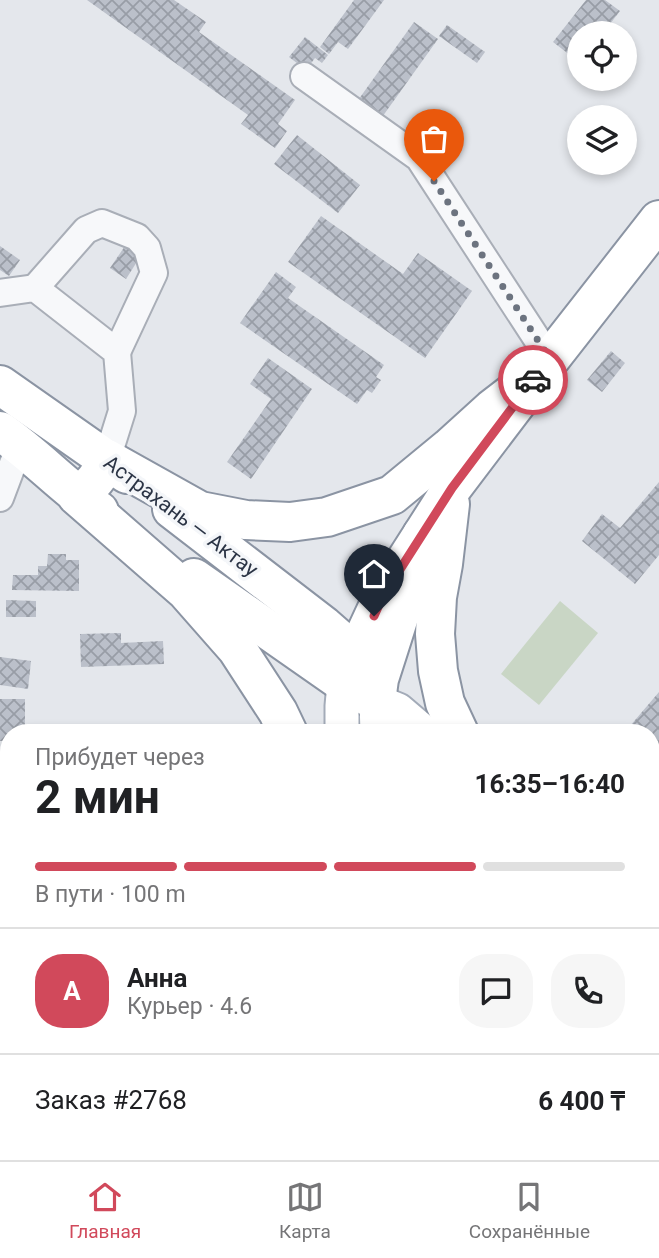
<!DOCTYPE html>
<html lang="ru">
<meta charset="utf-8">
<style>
:root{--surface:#fff;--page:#f6f6f6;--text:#202124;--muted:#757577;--line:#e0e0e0;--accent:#d1495b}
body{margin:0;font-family:Roboto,sans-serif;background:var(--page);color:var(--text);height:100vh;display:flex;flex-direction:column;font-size:26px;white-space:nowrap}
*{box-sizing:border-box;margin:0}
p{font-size:23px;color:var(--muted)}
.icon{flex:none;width:38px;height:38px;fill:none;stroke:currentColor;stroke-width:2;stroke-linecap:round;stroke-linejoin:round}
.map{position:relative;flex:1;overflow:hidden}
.side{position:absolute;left:0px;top:724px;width:660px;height:436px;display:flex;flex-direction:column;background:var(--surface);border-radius:28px 28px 0 0;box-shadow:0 4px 10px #0003}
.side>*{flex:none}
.fabs{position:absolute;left:567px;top:21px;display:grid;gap:14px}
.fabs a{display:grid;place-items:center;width:70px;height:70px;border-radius:50%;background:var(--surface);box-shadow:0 4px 10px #0003;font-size:35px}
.pin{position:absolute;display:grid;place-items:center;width:60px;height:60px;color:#fff;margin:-72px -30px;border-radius:50% 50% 50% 0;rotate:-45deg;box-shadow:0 0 7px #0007}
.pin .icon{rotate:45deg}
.courier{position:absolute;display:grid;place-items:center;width:70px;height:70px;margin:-35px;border:5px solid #d1495b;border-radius:50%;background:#fff;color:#222;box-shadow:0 2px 9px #0007}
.summary em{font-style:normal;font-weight:700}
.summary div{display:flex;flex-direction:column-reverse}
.summary{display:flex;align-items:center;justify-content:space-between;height:119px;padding:0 35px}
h1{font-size:46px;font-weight:700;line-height:52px}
.bar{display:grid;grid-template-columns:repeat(4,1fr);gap:10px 7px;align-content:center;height:84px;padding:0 35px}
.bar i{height:9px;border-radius:5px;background:var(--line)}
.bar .active{background:var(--accent)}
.bar p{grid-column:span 4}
.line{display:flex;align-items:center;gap:18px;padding:0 35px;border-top:2px solid var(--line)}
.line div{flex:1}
.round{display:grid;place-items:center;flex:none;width:74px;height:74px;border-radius:28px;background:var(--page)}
.tabs{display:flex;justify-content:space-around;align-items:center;height:98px;border-top:2px solid var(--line);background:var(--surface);font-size:19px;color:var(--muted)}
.tabs a{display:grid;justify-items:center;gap:4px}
.tabs .active{color:var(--accent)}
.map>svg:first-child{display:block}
.green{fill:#c9d6c5}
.building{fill:url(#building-cross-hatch)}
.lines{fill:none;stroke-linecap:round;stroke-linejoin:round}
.minor-casing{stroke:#a9aeb7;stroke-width:30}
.major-casing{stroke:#a3abb8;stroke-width:37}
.highway-casing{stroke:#8b94a3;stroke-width:42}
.minor{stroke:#f7f8fa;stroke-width:26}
.major{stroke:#fff;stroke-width:33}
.highway{stroke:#fff;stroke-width:38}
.done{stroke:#6c737f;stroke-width:7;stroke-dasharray:0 12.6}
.route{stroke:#d1495b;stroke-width:9}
.labels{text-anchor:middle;stroke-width:7;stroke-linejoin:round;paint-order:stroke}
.street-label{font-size:21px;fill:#2b3445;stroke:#f4f6f9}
</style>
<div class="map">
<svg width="659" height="1160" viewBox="0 0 659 1160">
<defs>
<pattern id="building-cross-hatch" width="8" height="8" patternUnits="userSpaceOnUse" patternTransform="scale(1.75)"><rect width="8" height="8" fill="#bbc0ca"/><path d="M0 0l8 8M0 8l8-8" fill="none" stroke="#989da6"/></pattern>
</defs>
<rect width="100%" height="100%" fill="#e4e7ec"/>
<path class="green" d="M560,601L598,633L539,705L501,674Z"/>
<g class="building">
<path d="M87,0H174L206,22L199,32L295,100L278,124L287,131L275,148L241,124L248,115Z"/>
<path d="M354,0H384L348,49L338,42L329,54L320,47Z"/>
<path d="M586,0H605L620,11L603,33H579V62L553,42Z"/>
<path d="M414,22L438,39L380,120L356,103Z"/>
<path d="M447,25L485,52L477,63L439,36Z"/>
<path d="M305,37L328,55L322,63L315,58L306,70L289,57Z"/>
<path d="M297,135L360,185L338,213L274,164Z"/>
<path d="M321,216L403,274L418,253L472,291L425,358L288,262Z"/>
<path d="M0,246L20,260L9,276L0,270Z"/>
<path d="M125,246L140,257L126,279L110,268Z"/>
<path d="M276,272L296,287L288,298L384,365L376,377L381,380L372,393L367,390L357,404L240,323Z"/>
<path d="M611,351L625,363L602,392L587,380Z"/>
<path d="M268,358L312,389L251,479L227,462L271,399L250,384Z"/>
<path d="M659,482V555L635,584L582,541L602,514L620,528Z"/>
<path d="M48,554H66V560H79V591L12,590L13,575H38V566H47Z"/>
<path d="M6,600L36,601V617H6Z"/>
<path d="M121,633V643L163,641L164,664L81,667L80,634Z"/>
<path d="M0,657L31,661L28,689L0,685Z"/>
<path d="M659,692V753L651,763V733H624Z"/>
<path d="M0,699H25V733H9V741H0Z"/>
<path d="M182,728V733H129V729Z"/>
<rect x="0" y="763" width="9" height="35"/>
<path d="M9,841V871H0V842Z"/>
<rect x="0" y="910" width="9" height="19"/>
<path d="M9,994V1032L0,1033V995Z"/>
<path d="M659,1057V1086L651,1079V1066Z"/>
<path d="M659,1091V1160H598L605,1152H651V1100Z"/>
<rect x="180" y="1152" width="47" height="8"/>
</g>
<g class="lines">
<defs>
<g id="minor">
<path d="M304,76L419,158L550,359"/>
<path d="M35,288L86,230L102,223L137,237L147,248L154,273L117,352"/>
<path d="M0,293L35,288L117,352L122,411L107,459"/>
<path d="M0,498L20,445"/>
<path d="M651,808L659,799"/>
</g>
<g id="major">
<path d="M342,733V706L344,683"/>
<path d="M377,733L376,701L398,710L425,733"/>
<path d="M651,923L659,930"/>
<path d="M354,1152V1160"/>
<path d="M390,1152V1160"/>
</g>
<g id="highway">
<path d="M0,385L127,474"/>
<path d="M0,431C35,455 64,487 99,511"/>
<path d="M450,504L443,564L437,597L435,634L438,671L445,703L459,733"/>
<path d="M172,509L324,626L356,654L372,672"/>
<path d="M194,578L344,683L376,701L379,679L403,604L422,535"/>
<path d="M344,683L356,654L383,596L452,488L540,372L659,220"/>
<path d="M288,733L278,712L237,649L186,591L77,496C92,486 100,476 107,459L200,511L246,520L290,522L327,517L392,495L449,448L492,409L540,372"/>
</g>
</defs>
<use href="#minor" class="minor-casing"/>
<use href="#major" class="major-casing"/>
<use href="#highway" class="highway-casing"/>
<use href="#minor" class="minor"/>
<use href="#major" class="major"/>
<use href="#highway" class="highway"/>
</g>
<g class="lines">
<path class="done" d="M434,181L550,359L533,380"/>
<path class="route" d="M374,616L383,596L452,488L533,380"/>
</g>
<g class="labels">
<g class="street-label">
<text transform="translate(181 516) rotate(37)" y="7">Астрахань — Актау</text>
</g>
</g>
</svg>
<div class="fabs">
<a><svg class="icon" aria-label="locate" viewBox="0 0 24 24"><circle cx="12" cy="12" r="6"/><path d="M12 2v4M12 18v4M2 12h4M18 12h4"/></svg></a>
<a><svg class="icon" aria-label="layers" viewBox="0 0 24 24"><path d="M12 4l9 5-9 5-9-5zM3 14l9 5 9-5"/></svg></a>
</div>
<div class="pin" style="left:434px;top:181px;background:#ea580c"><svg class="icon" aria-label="bag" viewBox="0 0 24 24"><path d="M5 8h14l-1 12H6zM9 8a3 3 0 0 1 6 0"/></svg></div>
<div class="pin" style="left:374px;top:616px;background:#1f2937"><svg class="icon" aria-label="home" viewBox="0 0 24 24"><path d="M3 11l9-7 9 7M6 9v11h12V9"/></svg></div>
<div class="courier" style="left:533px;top:380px"><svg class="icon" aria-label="car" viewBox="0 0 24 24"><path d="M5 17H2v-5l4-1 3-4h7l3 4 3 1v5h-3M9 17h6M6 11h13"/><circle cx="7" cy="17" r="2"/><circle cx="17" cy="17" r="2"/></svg></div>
<section class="side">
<div class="summary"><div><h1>2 мин</h1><p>Прибудет через</p></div><em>16:35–16:40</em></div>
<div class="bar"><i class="active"></i><i class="active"></i><i class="active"></i><i></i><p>В пути · 100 m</p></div>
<div class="line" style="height:126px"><b class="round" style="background:var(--accent);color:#fff">А</b><div><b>Анна</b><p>Курьер · 4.6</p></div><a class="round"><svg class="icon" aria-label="chat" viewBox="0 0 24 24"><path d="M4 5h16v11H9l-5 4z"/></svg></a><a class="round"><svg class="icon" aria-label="phone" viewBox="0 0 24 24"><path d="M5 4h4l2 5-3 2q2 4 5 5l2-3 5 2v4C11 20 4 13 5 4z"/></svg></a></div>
<div class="line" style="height:91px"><div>Заказ #2768</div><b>6 400 ₸</b></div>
</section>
</div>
<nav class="tabs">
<a class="active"><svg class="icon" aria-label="home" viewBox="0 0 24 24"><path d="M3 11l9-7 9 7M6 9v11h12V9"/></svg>Главная</a>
<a><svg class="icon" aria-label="map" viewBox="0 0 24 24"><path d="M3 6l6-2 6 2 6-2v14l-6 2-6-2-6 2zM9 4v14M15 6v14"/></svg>Карта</a>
<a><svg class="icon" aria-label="saved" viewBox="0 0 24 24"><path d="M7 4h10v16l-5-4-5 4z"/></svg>Сохранённые</a>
</nav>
